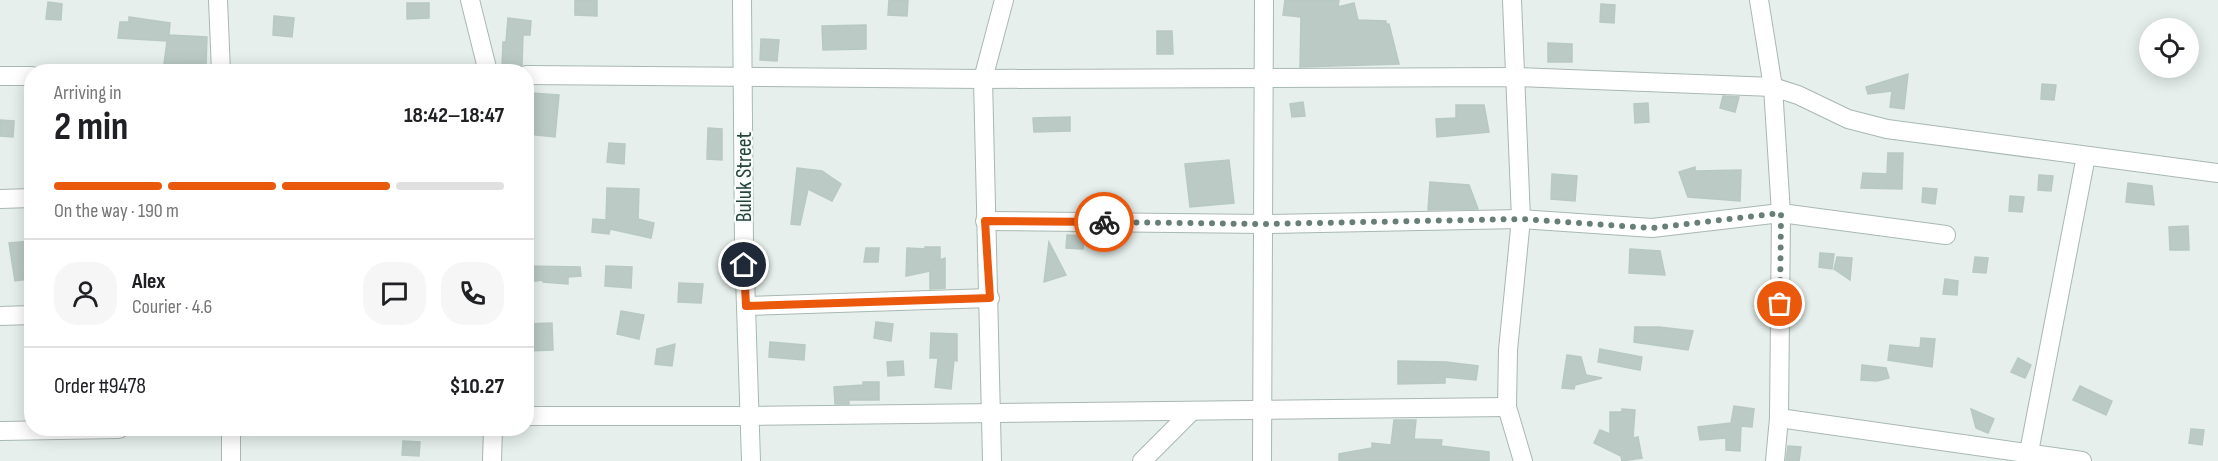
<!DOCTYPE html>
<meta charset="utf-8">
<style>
:root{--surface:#fff;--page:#f6f6f6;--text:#202124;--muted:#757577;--line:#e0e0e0;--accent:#ea580c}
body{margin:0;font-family:"Sofia Sans Condensed",sans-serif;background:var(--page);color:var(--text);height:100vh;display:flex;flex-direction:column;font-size:22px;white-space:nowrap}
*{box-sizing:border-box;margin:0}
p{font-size:20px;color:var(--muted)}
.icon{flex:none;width:33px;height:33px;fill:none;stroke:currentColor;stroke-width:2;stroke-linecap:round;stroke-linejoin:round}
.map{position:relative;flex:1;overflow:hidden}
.details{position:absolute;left:24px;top:64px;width:510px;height:372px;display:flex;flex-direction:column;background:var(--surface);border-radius:24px;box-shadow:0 3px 15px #0003}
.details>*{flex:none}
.controls{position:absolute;left:2139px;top:18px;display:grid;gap:12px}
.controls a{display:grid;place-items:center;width:60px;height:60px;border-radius:50%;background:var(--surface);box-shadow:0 3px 15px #0003;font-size:30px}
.pin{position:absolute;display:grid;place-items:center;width:51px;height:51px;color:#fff;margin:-26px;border:3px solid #fff;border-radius:50%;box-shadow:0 2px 6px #0007}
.courier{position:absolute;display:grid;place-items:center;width:60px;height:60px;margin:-30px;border:4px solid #ea580c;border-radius:50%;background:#fff;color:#222;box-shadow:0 2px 8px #0007}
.headline em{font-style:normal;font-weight:700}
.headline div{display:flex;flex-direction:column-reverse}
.headline{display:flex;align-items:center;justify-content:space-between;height:102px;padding:0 30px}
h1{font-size:39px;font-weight:700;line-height:45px}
.bar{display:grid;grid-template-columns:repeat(4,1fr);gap:9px 6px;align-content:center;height:72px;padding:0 30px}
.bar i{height:8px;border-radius:4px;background:var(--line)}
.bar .active{background:var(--accent)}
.bar p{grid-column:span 4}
.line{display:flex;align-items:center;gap:15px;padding:0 30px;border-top:2px solid var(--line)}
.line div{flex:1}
.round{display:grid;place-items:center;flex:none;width:63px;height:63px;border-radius:24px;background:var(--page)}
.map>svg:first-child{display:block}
.building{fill:#bbcac4;stroke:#b8c9c2;stroke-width:1.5}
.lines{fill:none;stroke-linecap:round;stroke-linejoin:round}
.street-casing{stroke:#a8b8b2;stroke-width:20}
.secondary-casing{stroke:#a4bbb3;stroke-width:20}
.street{stroke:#fff;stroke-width:18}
.secondary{stroke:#fff;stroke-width:18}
.done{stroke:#687f78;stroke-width:6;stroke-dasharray:0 10.8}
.route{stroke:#ea580c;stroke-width:8}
.labels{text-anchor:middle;stroke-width:4.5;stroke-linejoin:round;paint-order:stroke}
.street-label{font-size:22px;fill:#24423a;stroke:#f7fbf9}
</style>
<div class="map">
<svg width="2218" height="461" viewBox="0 0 2218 461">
<rect width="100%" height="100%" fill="#e6efeb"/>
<g class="building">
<path d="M575,0H597V16L575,15Z"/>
<path d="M889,0H908L907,16L888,15Z"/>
<path d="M1285,0H1339L1338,7L1354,3L1358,20L1386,21V24H1389L1399,64L1300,67L1301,17L1283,15Z"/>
<path d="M48,2L62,4L61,20L46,19Z"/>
<path d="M407,3H429V18L407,19Z"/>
<path d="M1601,4L1615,5L1614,23L1600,22Z"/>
<path d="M274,16L294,18L292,37L273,35Z"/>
<path d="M129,17L170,23L169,35L207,37L206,66L164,64L167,41L118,38L120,22H129Z"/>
<path d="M508,18L531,21L530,35H523L522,65L516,70L502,69L503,42H506Z"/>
<path d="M866,25V49L823,50L822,26Z"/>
<path d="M1157,31H1172L1173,54H1157Z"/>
<path d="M761,39L779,40L777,61L760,60Z"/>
<path d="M1548,43L1572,44V62H1548Z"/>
<path d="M1908,74L1904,109L1890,107L1892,91L1868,94L1866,87Z"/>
<path d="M2042,84L2056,85L2054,100L2041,99Z"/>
<path d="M531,93L559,95L555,137L527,134Z"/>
<path d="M1723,96L1739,97L1735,112L1720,108Z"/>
<path d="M1303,102L1305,116L1292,117L1290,104Z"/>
<path d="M1648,103L1649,122L1635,123L1634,104Z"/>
<path d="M1456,105H1484L1489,132L1437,137L1436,119L1456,118Z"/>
<path d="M1070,117V131L1034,132L1033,118Z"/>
<path d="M0,120L14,121L13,137L0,136Z"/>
<path d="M708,128L722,129V160L707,159Z"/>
<path d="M609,143L625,144L624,164L607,162Z"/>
<path d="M1888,153H1903L1902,189L1861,188L1863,173L1887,174Z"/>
<path d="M1229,160L1234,203L1190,207L1185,164Z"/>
<path d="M1695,167V171L1741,170L1740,201L1688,197L1679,172Z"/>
<path d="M797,168L822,171L841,184L832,201L808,189L800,225L791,224Z"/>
<path d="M1552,174L1577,176L1575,201L1551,199Z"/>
<path d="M2039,175L2053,176L2051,191L2038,190Z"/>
<path d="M1430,182L1469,185L1478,209L1428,210Z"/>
<path d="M2128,183L2152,186L2154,205L2126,202Z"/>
<path d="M607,188L639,189L638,219L654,223L651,238L610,229L609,234L592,232L593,219L606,220Z"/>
<path d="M1923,188L1937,189L1935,204L1922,202Z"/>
<path d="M2010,196L2024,197L2022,212L2009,211Z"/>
<path d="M2188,226L2189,250H2170L2169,227Z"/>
<path d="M1067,235L1084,236L1083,249L1066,248Z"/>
<path d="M32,241V255H24L28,279L15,281L9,243Z"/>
<path d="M1049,242L1066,275L1044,282Z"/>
<path d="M925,247H940V260L945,258V288L930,289V271L906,276L907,248L926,249Z"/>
<path d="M866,248H879L878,262H864Z"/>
<path d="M1630,249L1660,251L1665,275L1629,273Z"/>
<path d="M1820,253L1834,254L1832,269L1819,267Z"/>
<path d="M1837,257L1852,258L1850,280L1834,269Z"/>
<path d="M1975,257L1988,258L1986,273L1973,272Z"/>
<path d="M526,266L580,267L581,276L568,277V284L543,282V280L528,282Z"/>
<path d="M606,266L632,267L631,288L605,286Z"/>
<path d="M1945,279L1958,281L1957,295L1943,294Z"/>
<path d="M679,283L703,284L701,303L678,302Z"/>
<path d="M621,311L644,315L639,339L617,334Z"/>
<path d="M876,322L893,324L891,341L874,338Z"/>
<path d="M552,323L553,350L526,351V324Z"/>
<path d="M1635,327H1659L1693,331L1688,350L1634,342Z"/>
<path d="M931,333L957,334V361L954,360L951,389L935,387L938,358H930Z"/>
<path d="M1921,338L1935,339L1932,367L1888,360L1890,345L1920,348Z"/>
<path d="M770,342L805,345L804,360L769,357Z"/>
<path d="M675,344L672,366L655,364L657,349Z"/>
<path d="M1600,349L1642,357L1640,370L1598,362Z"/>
<path d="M1567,355L1581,357L1586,375L1602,378L1575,385L1574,389L1562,388Z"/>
<path d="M2018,358L2031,365L2025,378L2011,372Z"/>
<path d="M903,361L904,375L888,376L887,362Z"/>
<path d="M1398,361L1446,362L1478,366L1476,380L1445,377V383L1398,384Z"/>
<path d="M1862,365L1886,368L1889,378L1877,381L1861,380Z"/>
<path d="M863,382H879V400H849V404H835L834,387L863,385Z"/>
<path d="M2080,386L2112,401L2106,415L2073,400Z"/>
<path d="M1734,406L1754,409L1752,427L1741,426L1740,451L1726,450V438L1700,440L1698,427L1731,423Z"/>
<path d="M1622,409L1635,410L1633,438L1638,437L1642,458L1622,461L1621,456L1594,443L1600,430L1610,434V412H1622Z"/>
<path d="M1971,409L1994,419L1988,433L1976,428Z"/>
<path d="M1394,420H1416L1414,439L1442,440L1441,446L1489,452V461H1339V454L1372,448V443L1391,445Z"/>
<path d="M2191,429L2204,430L2202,445L2189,443Z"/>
<path d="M403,441L420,442L419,456L402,455Z"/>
<path d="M1788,446L1801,447L1799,461H1786Z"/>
</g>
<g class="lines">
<defs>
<g id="street">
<path d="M218,0L221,72"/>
<path d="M470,0L488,72"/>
<path d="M1512,0L1521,219L1508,350L1507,407L1523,461"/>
<path d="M1759,0L1773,87L1781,213L1779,418L1775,461"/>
<path d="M526,75L983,79L1515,77L1773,87L1798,95L1848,119L1887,129L2218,173"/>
<path d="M0,76H32"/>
<path d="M0,199L32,198"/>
<path d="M985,221L1264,224L1521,219L1652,228L1781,213L1946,235"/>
<path d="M746,306L990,298"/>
<path d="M0,316L32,315"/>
<path d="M526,416H751L1507,407"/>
<path d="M1779,418L2082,461"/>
<path d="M231,429V461"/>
<path d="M0,431L119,429"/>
<path d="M2029,452L2086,156"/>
<path d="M492,461L493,429"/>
<path d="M992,461L983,79L1004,0"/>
<path d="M1142,461L1192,411"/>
<path d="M1262,461L1264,0"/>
</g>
<path id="secondary" d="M742,0L744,245L751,461"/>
</defs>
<use href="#street" class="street-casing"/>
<use href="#secondary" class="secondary-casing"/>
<use href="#street" class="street"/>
<use href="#secondary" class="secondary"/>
</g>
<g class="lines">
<path class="done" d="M1104,222L1263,224L1521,219L1652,228L1781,213L1780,304"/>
<path class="route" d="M744,265L746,306L990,298L985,221L1104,222"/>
</g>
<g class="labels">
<g class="street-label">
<text transform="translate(743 177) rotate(-90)" y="8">Buluk Street</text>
</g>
</g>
</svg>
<div class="controls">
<a><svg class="icon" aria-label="locate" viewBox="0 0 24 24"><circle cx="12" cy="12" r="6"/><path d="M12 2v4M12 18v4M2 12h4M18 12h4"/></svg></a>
</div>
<div class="pin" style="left:1780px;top:304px;background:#ea580c"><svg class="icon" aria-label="bag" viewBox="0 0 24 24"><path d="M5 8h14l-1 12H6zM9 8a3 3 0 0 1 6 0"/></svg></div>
<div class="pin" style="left:744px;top:265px;background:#1f2937"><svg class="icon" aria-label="home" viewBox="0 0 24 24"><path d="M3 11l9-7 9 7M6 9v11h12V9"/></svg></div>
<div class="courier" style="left:1104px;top:222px"><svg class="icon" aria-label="bike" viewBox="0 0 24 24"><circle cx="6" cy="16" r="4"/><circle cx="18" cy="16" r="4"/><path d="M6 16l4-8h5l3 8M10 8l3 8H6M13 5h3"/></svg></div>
<section class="details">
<div class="headline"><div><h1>2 min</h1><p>Arriving in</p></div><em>18:42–18:47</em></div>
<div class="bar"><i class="active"></i><i class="active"></i><i class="active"></i><i></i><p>On the way · 190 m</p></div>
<div class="line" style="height:108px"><a class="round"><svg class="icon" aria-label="person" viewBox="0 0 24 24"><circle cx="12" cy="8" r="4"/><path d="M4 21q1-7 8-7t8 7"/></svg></a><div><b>Alex</b><p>Courier · 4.6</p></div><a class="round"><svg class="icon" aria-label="chat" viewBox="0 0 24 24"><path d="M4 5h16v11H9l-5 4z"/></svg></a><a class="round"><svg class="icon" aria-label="phone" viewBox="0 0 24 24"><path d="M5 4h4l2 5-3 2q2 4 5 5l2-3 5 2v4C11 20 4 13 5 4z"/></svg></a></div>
<div class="line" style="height:78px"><div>Order #9478</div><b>$10.27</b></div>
</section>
</div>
